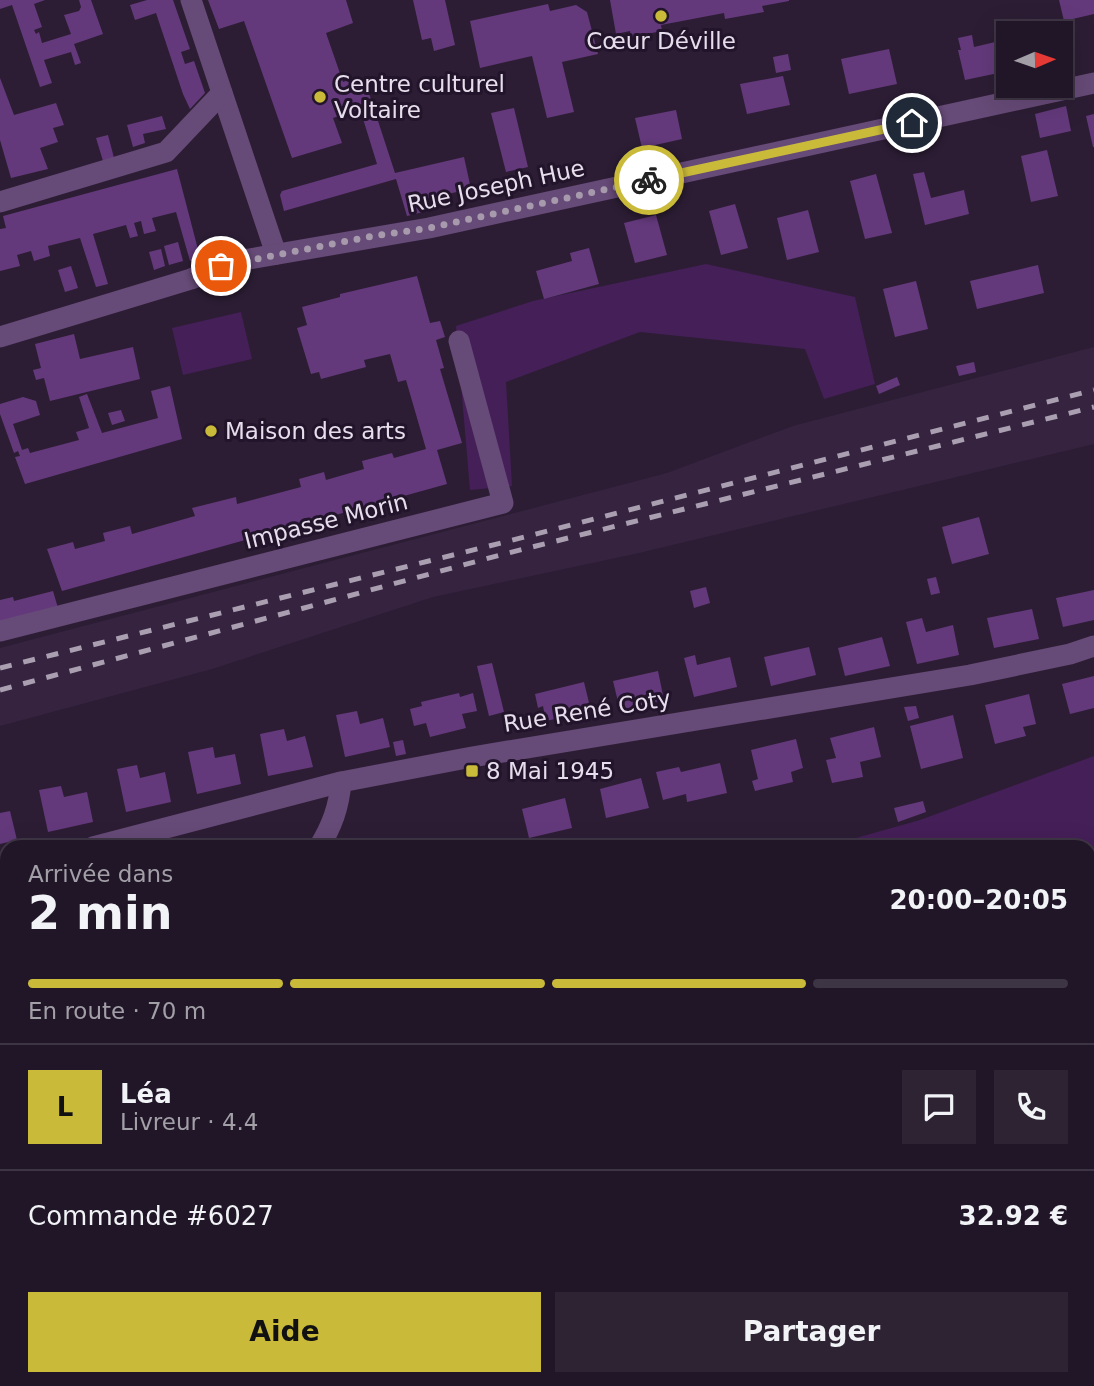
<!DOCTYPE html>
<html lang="fr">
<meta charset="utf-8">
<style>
:root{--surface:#211627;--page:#2d2333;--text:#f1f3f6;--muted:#a29fa7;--line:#3e3544;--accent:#caba3a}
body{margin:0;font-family:"DejaVu Sans",sans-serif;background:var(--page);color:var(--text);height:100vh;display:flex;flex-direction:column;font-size:26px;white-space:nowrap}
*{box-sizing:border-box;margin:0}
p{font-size:23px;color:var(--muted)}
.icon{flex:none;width:38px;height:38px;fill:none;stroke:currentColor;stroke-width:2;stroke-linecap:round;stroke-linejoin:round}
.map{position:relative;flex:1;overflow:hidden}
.panel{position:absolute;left:0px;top:840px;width:1096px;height:546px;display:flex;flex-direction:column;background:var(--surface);border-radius:21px 21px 0 0;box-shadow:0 7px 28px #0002,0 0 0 2px var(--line)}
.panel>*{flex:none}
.needle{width:46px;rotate:88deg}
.buttons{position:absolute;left:996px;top:21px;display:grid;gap:14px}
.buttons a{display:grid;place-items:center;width:77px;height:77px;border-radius:0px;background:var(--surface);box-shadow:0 7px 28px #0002,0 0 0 2px var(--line);font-size:35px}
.pin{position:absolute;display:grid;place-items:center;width:60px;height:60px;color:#fff;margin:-30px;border:4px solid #fff;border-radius:50%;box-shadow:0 2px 7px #0007}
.courier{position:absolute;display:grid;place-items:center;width:70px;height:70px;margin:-35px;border:5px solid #caba3a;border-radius:50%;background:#fff;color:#222;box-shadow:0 2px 9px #0007}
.headline em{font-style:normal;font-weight:600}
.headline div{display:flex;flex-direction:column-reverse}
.headline{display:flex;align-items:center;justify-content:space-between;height:119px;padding:0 28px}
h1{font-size:46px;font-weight:600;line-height:52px}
.bar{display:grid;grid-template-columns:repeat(4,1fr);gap:10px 7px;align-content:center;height:84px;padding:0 28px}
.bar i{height:9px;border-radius:5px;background:var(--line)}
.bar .active{background:var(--accent)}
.bar p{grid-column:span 4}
.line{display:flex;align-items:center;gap:18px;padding:0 28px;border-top:2px solid var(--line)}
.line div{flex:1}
.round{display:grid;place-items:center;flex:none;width:74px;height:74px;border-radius:0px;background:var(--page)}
.cta{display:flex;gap:14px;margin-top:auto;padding:14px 28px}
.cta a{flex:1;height:80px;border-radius:0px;background:var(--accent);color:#111;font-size:28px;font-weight:600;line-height:80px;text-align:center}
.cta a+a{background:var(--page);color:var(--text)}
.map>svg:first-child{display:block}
.built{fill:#362340}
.green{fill:#451f58}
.building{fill:#63397b}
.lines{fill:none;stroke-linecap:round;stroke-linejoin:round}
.path{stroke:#85788c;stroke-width:4.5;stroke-dasharray:7 3.5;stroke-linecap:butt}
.street{stroke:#664a77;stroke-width:21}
.rail{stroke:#aa9fb1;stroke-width:5;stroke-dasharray:12 12;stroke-linecap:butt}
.done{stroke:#a69aac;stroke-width:7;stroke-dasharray:0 12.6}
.route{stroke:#caba3a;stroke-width:9}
.poi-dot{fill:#caba3a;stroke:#22142a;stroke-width:2.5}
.labels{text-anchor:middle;stroke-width:6;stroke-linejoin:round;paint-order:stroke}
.poi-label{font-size:23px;fill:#e7deed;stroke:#22142a;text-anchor:start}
.street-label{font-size:23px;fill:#e7deed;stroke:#22142a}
</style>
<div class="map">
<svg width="1094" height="1386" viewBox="0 0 1094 1386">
<rect width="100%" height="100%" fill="#2c1d34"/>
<path class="built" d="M1094,347V444L639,553L433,597L212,669L0,726V648L667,473L793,426Z"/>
<g class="green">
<path d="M706,264L855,297L875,384L824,399L805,349L640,332L506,382L512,486L470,490L456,326L533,301Z"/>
<path d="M241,312L252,359L183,375L172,328Z"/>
<path d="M1094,756V1386H364L363,1379H1088V847H824L920,820Z"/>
</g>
<g class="building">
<path d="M0,0H45L34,4L42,27L34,30L36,34L39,32L42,43L71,34L64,15L79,11L81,7L79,0H91L103,34L74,44L81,63L75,65L71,52L44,60L52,83L40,87L12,5L0,9Z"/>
<path d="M147,0H173L190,49L181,52L185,64L194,61L205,93L190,109L183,94L156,13L135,20L130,5Z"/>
<path d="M208,0H346L353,23L326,33L343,82L351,79L352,85L365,81L395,173L464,157L471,189L424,199L427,211L407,216L396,179L284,211L280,195L282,191L377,164L360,109L333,118L342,143L292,158L244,21L219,29Z"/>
<path d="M413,0H445L455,45L434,51L431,38L422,40Z"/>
<path d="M610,0H789V1L762,6L764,12L725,19L724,13L661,25L662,31L631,37L630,31L616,34Z"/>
<path d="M1059,0H1094V14L1064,21Z"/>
<path d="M548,4L550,11L576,5L587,12L598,54L562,62L574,112L547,118L532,56L480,68L470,21Z"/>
<path d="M972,35L974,47L1008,39V71L965,80L958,50H961L958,38Z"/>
<path d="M889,49L897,84L849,94L841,59Z"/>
<path d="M788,54L791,70L776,73L773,57Z"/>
<path d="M783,76L790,105L747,114L740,84Z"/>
<path d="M0,78L14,115L56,103L64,125L53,128L58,142L40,148L48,169L11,178L0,140Z"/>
<path d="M1066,106L1071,131L1040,138L1035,114Z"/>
<path d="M514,108L528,167L506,172L491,113Z"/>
<path d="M676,110L682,139L642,148L635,118Z"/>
<path d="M1094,114V147H1093L1086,116Z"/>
<path d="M162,116L166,129L143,134L145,143L133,147L127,125Z"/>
<path d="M108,135L114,158L103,161L96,138Z"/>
<path d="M1047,150L1058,196L1031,202L1021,156Z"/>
<path d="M177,169L200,257L190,261L176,212L152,218L156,231L144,234L141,221L134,223L138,236L130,238L126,225L93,234L108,284L96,287L80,238L48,246L50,256L34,261L31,251L17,255L20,266L0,271V229L6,228L3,216Z"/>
<path d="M924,172L931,198L964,190L969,214L925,225L913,174Z"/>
<path d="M876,174L892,233L865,239L850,181Z"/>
<path d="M735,204L748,248L721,255L709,211Z"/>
<path d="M808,210L819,252L787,260L777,218Z"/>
<path d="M656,215L667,255L635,263L624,223Z"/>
<path d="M178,242L183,261L169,265L164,246Z"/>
<path d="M589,248L599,284L544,299L536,271L572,261L570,253Z"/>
<path d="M161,249L165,266L154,270L149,252Z"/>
<path d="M1038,265L1044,293L977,309L970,281Z"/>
<path d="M71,266L78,288L65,292L58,270Z"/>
<path d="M417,276L430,323L440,321L445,337L436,340L444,368L440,369L462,443L437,450L447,484L62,591L47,549L73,542L75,549L105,541L103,533L130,526L132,534L195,516L192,508L236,497L237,504L301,487L299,479L324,472L326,480L364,469L362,461L392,453L394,458L426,449L406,380L398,382L390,354L364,360L366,367L321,379L319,372L311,374L297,328L307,325L302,307L340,297V294Z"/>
<path d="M916,281L928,329L895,337L883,289Z"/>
<path d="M74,334L80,359L133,347L140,379L50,401L44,378L36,380L33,370L41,368L35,344Z"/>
<path d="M974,362L976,372L959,376L956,366Z"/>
<path d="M897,377L900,385L879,394L876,386Z"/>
<path d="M170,386L182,439L25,484L15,457L20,456L18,451L14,453L0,414V404L23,397L36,401L40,415L13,424L22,450L28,448L30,453L79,440L76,432L89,428L79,397L87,394L102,433L158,418L151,391Z"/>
<path d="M121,410L125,421L112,425L108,413Z"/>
<path d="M979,517L989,554L952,564L942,527Z"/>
<path d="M936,577L940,593L931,595L927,579Z"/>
<path d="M706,587L710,603L694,608L690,591Z"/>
<path d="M1094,590V620L1063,627L1056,598Z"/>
<path d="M53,591L58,608L0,625V600L13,597L14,601Z"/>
<path d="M1032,609L1039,639L994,648L987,618Z"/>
<path d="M922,618L926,632L953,625L959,655L917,664L906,622Z"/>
<path d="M882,637L890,666L845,676L838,648Z"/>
<path d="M809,647L816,675L771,686L764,657Z"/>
<path d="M695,655L697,665L730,657L737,687L694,697L684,658Z"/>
<path d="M492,663L504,712L489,716L477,666Z"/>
<path d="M658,671L664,700L620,710L613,681Z"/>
<path d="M1094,676V708L1070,714L1062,684Z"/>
<path d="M584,682L591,711L546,721L543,706L538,708L535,694Z"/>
<path d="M459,693L460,697L473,693L477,711L462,714L466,728L430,737L426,723L414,726L410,709L422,706L421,702Z"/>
<path d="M1029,694L1036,724L1023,727L1026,736L995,744L985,705Z"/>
<path d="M916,706L919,718L908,721L904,707Z"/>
<path d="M357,711L360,724L383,718L390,747L345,757L336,715Z"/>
<path d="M953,715L963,758L921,769L910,726Z"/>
<path d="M874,727L881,757L860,762L863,777L832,783L826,760L836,758L830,738Z"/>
<path d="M284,729L287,741L305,736L313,767L268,776L260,734Z"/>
<path d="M796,739L803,768L791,772L793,782L755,791L752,781L758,779L751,750Z"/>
<path d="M403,740L406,754L396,756L393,742Z"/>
<path d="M213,747L215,758L235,754L241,784L197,794L188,752Z"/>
<path d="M720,763L727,793L687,802L686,794L663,800L656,772L679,767L681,772Z"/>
<path d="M137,765L140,778L165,772L171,802L126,812L117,769Z"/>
<path d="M641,778L649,808L606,818L600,789Z"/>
<path d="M61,786L64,797L87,792L93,822L48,832L39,790Z"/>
<path d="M565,798L572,828L529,838L522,809Z"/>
<path d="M923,801L926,812L898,822L894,808Z"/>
<path d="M10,811L17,840L0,844V813Z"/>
<path d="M493,839L495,847H465V846Z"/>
<path d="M7,1064V1095L0,1096V1066Z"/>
</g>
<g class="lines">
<g class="path">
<path d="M1088,1278L1094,1272"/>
<path d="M1003,1386L1008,1379"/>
</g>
<g class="street">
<path d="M191,0L276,254"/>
<path d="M0,202L166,152L222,93"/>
<path d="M0,337L191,279L221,266L249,259L429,228L1094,83"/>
<path d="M0,631L503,503L459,341"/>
<path d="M93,847L341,782L472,757L970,675L1070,654L1094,646"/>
<path d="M319,847C332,826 339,807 341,782"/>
<path d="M0,868L7,867"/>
<path d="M0,1187L7,1190"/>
<path d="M0,1301L7,1304"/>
<path d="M268,1379L295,1386"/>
</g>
<g class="rail">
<path d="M0,668L501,543L1094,390"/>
<path d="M0,690L504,554L1094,407"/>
</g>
</g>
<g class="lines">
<path class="done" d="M221,266L373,236L429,228L649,180"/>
<path class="route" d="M649,180L912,123"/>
</g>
<g class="poi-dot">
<circle cx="661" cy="16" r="7"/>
<circle cx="320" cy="97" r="7"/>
<circle cx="211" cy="431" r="7"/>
<rect x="465" y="764" width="14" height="14" rx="3.5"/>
</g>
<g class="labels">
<g class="poi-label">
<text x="661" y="49" text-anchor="middle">Cœur Déville</text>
<text x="334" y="92">Centre culturel<tspan x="334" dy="26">Voltaire</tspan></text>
<text x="225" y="439">Maison des arts</text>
<text x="486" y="779">8 Mai 1945</text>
</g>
<g class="street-label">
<text transform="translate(496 186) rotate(-12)" y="8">Rue Joseph Hue</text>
<text transform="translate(326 521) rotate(-14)" y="8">Impasse Morin</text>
<text transform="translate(587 711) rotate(-9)" y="8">Rue René Coty</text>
</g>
</g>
</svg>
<div class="buttons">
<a><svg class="needle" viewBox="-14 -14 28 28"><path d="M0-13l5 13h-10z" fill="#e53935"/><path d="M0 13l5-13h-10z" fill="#a29fa7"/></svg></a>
</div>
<div class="pin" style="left:221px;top:266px;background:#ea580c"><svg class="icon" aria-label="bag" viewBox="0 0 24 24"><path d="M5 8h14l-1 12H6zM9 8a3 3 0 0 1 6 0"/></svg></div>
<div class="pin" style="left:912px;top:123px;background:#1f2937"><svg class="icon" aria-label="home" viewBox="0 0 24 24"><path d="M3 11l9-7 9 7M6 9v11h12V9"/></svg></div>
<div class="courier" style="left:649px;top:180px"><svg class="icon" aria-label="bike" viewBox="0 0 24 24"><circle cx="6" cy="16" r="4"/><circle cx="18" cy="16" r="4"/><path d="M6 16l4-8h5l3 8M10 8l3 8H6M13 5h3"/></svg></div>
<section class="panel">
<div class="headline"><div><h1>2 min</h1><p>Arrivée dans</p></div><em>20:00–20:05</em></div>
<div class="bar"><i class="active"></i><i class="active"></i><i class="active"></i><i></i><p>En route · 70 m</p></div>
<div class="line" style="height:126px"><b class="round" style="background:var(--accent);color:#111">L</b><div><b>Léa</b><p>Livreur · 4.4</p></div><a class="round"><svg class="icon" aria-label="chat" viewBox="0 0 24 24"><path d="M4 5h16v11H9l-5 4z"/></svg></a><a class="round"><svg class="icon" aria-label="phone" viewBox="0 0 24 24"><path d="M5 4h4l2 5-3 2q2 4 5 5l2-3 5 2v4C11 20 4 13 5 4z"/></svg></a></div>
<div class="line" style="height:91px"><div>Commande #6027</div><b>32.92 €</b></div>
<div class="cta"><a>Aide</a><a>Partager</a></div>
</section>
</div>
